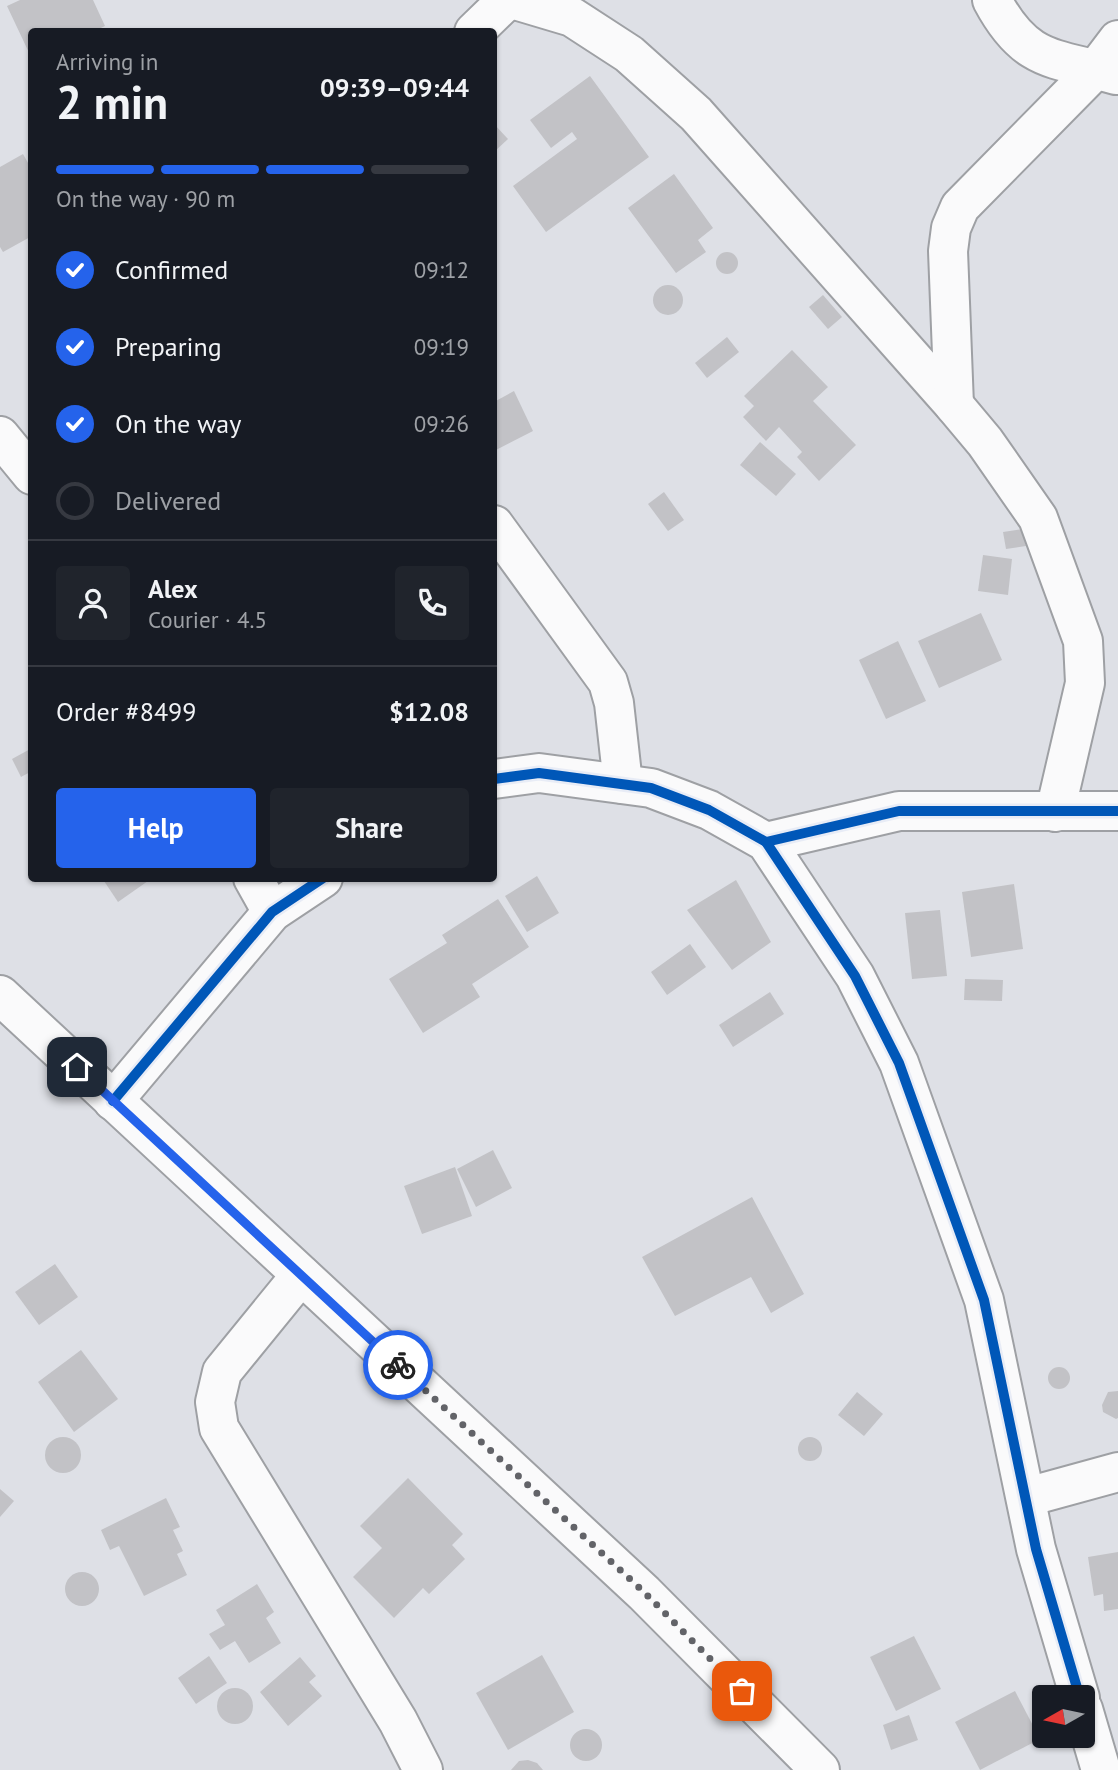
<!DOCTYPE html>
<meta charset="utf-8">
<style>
:root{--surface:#171b24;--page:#20242c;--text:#f1f3f6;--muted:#9ea1a6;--line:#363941;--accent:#2563eb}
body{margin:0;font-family:"PT Sans",sans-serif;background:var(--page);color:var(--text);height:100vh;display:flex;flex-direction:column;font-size:26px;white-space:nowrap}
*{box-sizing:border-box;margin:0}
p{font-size:23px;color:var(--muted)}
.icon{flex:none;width:38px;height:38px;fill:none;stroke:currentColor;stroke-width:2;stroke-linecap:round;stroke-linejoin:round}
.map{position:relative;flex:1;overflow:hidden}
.side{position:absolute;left:28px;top:28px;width:469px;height:854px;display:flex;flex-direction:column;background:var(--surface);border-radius:7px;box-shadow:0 2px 5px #0004}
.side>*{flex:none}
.needle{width:46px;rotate:261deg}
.tools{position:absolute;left:1032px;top:1685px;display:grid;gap:14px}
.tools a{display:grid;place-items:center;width:63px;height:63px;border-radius:7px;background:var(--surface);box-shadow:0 2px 5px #0004;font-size:35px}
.pin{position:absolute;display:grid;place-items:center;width:60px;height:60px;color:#fff;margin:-30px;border-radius:14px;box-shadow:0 4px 10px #0006}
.courier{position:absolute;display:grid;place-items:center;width:70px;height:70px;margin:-35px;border:5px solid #2563eb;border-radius:50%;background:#fff;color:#222;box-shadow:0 2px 9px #0007}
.headline em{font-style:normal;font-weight:800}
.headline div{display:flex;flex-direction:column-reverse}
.headline{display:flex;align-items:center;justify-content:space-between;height:119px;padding:0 28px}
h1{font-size:46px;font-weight:800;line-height:52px}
.bar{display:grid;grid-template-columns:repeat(4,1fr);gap:10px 7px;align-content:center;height:84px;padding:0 28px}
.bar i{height:9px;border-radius:5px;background:var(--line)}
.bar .on{background:var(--accent)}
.bar p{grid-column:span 4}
.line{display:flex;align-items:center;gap:18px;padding:0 28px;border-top:2px solid var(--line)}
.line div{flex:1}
.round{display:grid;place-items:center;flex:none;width:74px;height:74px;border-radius:7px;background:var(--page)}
ol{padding:0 28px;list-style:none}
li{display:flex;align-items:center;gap:21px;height:77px}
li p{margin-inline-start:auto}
li .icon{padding:7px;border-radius:50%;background:var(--accent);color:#fff;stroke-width:4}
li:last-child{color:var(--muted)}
li i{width:38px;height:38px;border:4px solid var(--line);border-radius:50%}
.cta{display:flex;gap:14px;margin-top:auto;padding:14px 28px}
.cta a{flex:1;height:80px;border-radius:7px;background:var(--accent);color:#fff;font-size:28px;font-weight:800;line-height:80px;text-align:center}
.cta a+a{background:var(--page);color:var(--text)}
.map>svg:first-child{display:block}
.building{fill:#c2c2c6}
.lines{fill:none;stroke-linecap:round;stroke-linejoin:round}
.minor-casing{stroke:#9ea0a4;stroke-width:42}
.major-casing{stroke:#9ea0a4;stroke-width:42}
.minor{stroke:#fafafb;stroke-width:38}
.major{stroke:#fafafb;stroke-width:38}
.cycleway-casing{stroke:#e8ecf6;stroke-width:15}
.cycleway{stroke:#0057b8;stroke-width:10}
.done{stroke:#626368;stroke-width:7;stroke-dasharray:0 12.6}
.route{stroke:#2563eb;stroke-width:9}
</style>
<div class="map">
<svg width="1118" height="1770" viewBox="0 0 1118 1770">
<rect width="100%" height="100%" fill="#dee0e6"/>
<g class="building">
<path d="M20,0H93L105,26L92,32H32V59L7,6Z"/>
<path d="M590,76L649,157L546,232L513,186L577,139L572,132L551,148L530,120Z"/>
<path d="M494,124L508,139L494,152Z"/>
<path d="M23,154L32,170V236L3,252L0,247V167Z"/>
<path d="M674,174L713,228L698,240L706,252L676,273L628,208Z"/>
<circle cx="727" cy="263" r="11"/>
<circle cx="668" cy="300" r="15"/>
<path d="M823,295L842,317L828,329L809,307Z"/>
<path d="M727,337L739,352L707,378L695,363Z"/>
<path d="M792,350L828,387L813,401L856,445L819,481L797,457L802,452L779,427L766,441L743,417L754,406L744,396Z"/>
<path d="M514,391L533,431L494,451V402Z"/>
<path d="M760,442L796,474L776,496L740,465Z"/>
<path d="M664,492L684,520L668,531L648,504Z"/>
<path d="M1023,529L1026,546L1006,549L1003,532Z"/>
<path d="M983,555L1012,559L1008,595L978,591Z"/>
<path d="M981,613L1002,660L939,688L918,641Z"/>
<path d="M898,641L926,701L886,719L859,660Z"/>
<path d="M32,748V771L21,777L12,759Z"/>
<path d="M537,876L559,913L527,932L505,896Z"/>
<path d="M102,878H147L148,881L118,902Z"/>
<path d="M736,880L771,942L732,970L687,910Z"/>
<path d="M1014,884L1023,949L971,957L962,892Z"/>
<path d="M498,899L529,947L472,984L480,997L423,1033L389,979L447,943L442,935Z"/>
<path d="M940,910L947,976L912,979L905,913Z"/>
<path d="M690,944L706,967L667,995L651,972Z"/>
<path d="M965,979L1003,980L1002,1001L964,1000Z"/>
<path d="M770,992L784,1014L733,1047L719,1025Z"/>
<path d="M493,1150L512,1188L476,1207L457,1169Z"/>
<path d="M455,1167L472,1216L422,1234L404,1186Z"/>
<path d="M752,1197L804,1294L771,1313L751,1277L675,1316L642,1257Z"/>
<path d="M55,1264L78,1297L39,1325L15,1292Z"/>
<path d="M81,1350L118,1399L74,1432L38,1382Z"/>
<circle cx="1059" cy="1378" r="11"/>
<path d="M1118,1391V1418L1116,1419L1103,1412L1102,1405L1108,1392Z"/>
<path d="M857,1392L883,1414L864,1436L838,1415Z"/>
<circle cx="810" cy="1449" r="12"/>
<circle cx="63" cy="1455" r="18"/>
<path d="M408,1478L463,1534L452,1545L465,1559L429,1594L423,1588L394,1618L353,1577L382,1548L360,1526Z"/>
<path d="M0,1489L14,1501L0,1517Z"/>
<path d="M166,1498L180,1527L173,1530L183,1551L177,1554L187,1575L144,1596L119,1546L110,1550L101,1530Z"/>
<path d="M1118,1552V1609L1104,1611L1103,1594L1094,1596L1088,1557Z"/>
<circle cx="82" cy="1589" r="17"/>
<path d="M257,1584L274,1612L266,1618L281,1643L249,1663L235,1641L220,1650L209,1634L225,1625L216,1610Z"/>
<path d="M914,1636L941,1689L896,1711L870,1657Z"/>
<path d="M542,1655L574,1712L508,1750L476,1693Z"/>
<path d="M209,1656L227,1683L196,1704L178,1678Z"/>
<path d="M300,1657L316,1676L309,1682L322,1696L288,1726L260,1692Z"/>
<circle cx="235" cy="1706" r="18"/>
<path d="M1015,1691L1040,1739L980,1770L955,1722Z"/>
<path d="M909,1715L918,1740L891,1750L883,1725Z"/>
<circle cx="586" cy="1745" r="16"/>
<path d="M528,1760L537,1763L543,1770H511L519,1761Z"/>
</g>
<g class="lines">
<defs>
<g id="minor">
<path d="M515,0L572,17L629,54L696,114L954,405L985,442L1038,518L1083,641L1085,683L1055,812"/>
<path d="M992,0C1026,64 1054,57 1116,75"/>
<path d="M474,32L507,0"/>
<path d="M954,405L948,251L951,228L960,207L1096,69L1118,40"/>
<path d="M0,436L32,475"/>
<path d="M494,525L608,682L614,703L623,784"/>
<path d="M494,779L539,773L651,788L709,810L766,842L855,976L899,1063L984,1300L1036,1549L1080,1698"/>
<path d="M766,842L899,811H1118"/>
<path d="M253,878L272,912"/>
<path d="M113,1101L272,912L323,878"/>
<path d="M301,1275L222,1372L215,1402L219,1428L398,1721L423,1770"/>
<path d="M1027,1497L1118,1472"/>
<path d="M1083,1709L1101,1770"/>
</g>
<path id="major" d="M0,995L644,1593L820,1770"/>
</defs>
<use href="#minor" class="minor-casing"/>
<use href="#major" class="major-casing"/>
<use href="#minor" class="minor"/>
<use href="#major" class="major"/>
<defs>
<g id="cycleway">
<path d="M494,779L539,773L651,788L709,810L766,842L855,976L899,1063L984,1300L1036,1549L1080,1698"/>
<path d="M766,842L899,811H1118"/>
<path d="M113,1101L272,912L323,878"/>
</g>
</defs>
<use href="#cycleway" class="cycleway-casing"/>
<use href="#cycleway" class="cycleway"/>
</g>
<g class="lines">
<path class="done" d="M398,1365L644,1592L742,1691"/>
<path class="route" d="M77,1067L398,1365"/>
</g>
</svg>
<div class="tools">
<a><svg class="needle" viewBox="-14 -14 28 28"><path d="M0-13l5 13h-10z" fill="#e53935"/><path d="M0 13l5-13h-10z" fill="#9ea1a6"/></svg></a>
</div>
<div class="pin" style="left:742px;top:1691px;background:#ea580c"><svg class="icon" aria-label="bag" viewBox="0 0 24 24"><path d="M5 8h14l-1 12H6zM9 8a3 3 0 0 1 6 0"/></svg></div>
<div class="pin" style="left:77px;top:1067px;background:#1f2937"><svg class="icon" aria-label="home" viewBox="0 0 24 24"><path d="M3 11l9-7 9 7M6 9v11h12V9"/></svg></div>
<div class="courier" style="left:398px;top:1365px"><svg class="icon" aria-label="bike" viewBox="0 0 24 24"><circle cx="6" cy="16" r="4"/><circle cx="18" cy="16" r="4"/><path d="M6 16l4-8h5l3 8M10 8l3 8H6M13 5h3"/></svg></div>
<section class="side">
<div class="headline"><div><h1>2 min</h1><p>Arriving in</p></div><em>09:39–09:44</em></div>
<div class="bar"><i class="on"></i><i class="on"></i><i class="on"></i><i></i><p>On the way · 90 m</p></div>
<ol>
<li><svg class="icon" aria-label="check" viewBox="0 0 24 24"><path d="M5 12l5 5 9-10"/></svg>Confirmed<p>09:12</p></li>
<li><svg class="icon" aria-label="check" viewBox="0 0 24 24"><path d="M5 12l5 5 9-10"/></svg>Preparing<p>09:19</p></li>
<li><svg class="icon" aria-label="check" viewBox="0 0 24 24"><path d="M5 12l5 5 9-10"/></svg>On the way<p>09:26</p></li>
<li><i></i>Delivered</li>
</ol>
<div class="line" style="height:126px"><a class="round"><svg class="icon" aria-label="person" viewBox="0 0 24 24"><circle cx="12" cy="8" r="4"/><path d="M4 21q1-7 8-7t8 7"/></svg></a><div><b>Alex</b><p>Courier · 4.5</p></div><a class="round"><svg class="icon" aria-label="phone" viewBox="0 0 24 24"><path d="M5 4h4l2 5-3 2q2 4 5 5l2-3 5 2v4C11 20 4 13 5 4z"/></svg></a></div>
<div class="line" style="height:91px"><div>Order #8499</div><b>$12.08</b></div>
<div class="cta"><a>Help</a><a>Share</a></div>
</section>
</div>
